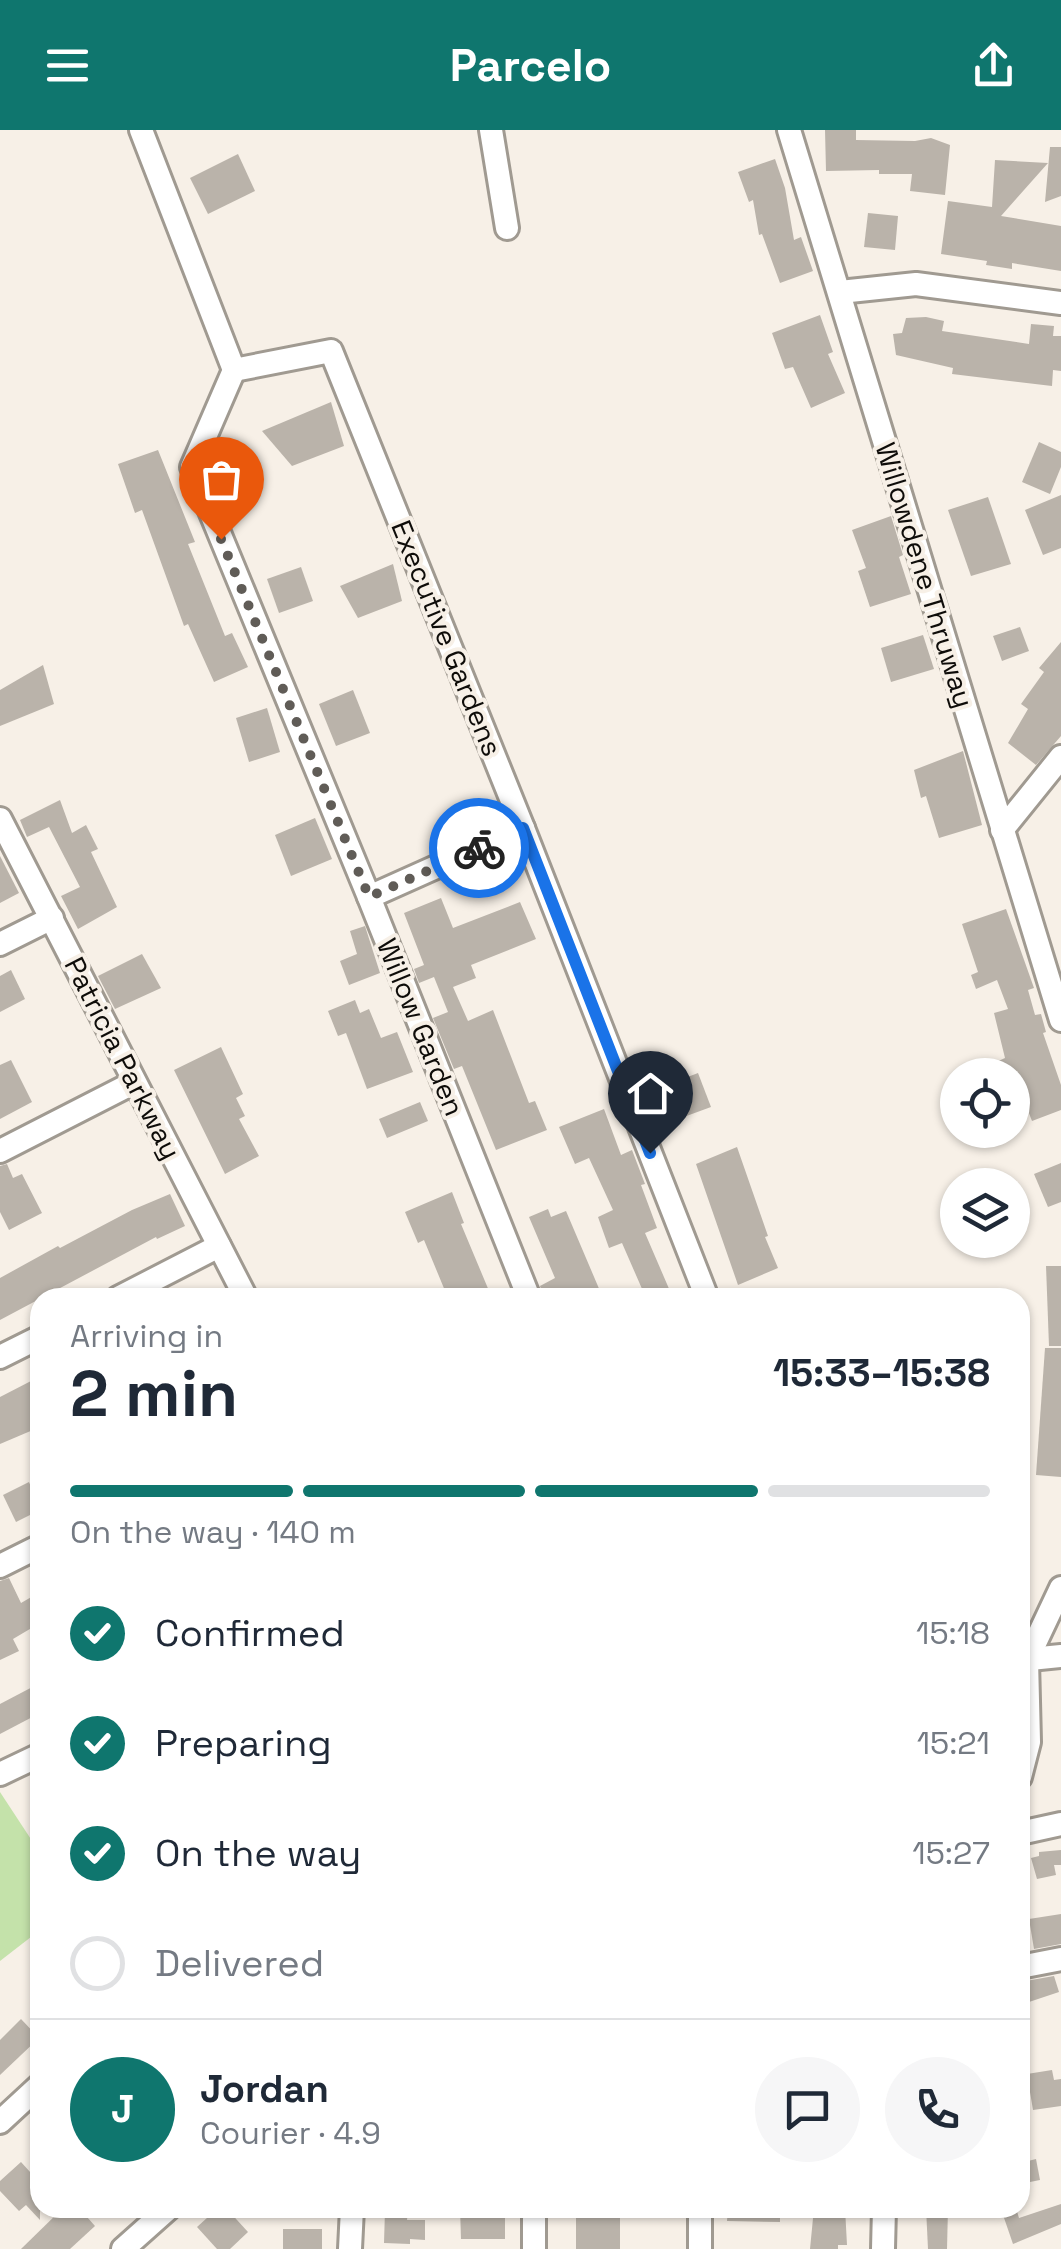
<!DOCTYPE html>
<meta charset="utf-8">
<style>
:root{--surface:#fff;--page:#f6f6f7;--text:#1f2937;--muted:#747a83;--line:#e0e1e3;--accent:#0f766e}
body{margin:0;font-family:"Space Grotesk",sans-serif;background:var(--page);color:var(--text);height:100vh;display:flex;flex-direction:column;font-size:38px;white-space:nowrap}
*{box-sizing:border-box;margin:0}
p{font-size:32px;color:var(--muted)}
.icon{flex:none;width:55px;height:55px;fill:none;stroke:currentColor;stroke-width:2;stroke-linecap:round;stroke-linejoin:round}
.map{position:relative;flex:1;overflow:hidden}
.sheet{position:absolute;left:30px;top:1158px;width:1000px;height:930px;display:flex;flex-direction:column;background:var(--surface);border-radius:30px;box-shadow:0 2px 8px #0004}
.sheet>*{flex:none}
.fabs{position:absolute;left:940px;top:928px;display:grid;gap:20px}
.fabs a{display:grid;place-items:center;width:90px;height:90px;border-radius:50%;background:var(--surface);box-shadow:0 2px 8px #0004;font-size:50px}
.pin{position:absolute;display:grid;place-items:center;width:85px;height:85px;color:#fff;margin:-102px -42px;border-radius:50% 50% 50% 0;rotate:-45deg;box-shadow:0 0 10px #0007}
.pin .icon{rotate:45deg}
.courier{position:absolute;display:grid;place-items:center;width:100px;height:100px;margin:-50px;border:8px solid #1a73e8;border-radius:50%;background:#fff;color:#222;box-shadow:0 2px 12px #0007}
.headline em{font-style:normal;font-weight:800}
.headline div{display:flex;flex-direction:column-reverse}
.headline{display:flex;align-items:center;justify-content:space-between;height:170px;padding:0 40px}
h1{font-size:65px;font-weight:800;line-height:75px}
.bar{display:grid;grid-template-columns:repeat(4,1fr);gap:15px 10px;align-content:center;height:120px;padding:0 40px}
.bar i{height:12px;border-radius:8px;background:var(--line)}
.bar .current{background:var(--accent)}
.bar p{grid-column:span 4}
.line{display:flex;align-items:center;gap:25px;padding:0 40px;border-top:2px solid var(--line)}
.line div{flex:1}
.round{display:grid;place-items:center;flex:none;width:105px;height:105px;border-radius:52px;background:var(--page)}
ol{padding:0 40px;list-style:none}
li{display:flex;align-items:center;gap:30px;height:110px}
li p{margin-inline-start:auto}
li .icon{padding:10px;border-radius:50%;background:var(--accent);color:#fff;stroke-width:4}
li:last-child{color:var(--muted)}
li i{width:55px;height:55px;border:5px solid var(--line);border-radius:50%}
header{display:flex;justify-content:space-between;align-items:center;height:130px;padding:0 40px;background:var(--accent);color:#fff;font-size:45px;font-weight:800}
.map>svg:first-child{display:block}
.garden{fill:#c4e2aa}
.building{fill:#bab3aa}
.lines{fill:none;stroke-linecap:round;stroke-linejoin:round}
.minor-casing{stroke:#a09a91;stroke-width:28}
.minor{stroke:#fff;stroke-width:22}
.done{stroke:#605c57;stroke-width:10;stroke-dasharray:0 18}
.route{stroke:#1a73e8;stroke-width:12}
.labels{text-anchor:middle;stroke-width:8;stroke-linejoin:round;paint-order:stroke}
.street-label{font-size:28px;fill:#0e0c09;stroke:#f7f0e7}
</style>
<header><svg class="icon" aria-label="menu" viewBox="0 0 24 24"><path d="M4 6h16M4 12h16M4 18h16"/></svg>Parcelo<svg class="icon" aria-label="share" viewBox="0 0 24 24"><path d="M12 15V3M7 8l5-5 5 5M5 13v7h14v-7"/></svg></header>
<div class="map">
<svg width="1061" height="2119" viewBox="0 0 1061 2119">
<rect width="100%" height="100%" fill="#f7f0e7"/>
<path class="garden" d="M0,1662L40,1723V1800L0,1831Z"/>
<g class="building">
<path d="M825,0H856V10L915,11L931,8L950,15L945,65L910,61L912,44H879V40L826,41Z"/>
<path d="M1050,17H1061V66L1045,72Z"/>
<path d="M238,24L255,61L208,84L190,48Z"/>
<path d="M775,29L785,58L794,110L801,107L813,141L780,153L762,104L759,105L753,70L749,72L738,42Z"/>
<path d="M995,30L1048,33L1001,86L1061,96V141L1012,133V139L986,135L987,131L941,124L948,71L992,77Z"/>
<path d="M868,83L898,86L895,120L864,117Z"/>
<path d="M820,185L833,222L828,224L845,263L811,278L793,237L785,239L772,203Z"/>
<path d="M926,187L944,191L942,201L1029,214L1031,194L1054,196L1053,206H1061V241L1053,240L1052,256L952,244L953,238L896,225L893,204L902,203L906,188Z"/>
<path d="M331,272L344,316L292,336L262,301Z"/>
<path d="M1039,312L1061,322V337L1050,364L1022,352Z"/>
<path d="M158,320L195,412L188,414L225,506L232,503L248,537L214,552L188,494L184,496L142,380L135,383L118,334Z"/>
<path d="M1061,365V418L1043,425L1025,380Z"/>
<path d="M988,367L1011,434L971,446L948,380Z"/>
<path d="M891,386L903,425L899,427L911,464L870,477L858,441L866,438L852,400Z"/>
<path d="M393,434L402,471L358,488L340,456Z"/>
<path d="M301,437L313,471L279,483L267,449Z"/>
<path d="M1020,497L1029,521L1002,531L993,506Z"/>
<path d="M923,505L934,539L891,552L881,518Z"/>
<path d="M1061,512V606L1036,635L1008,613L1028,579L1021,574L1044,542L1039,538Z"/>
<path d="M43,535L54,574L0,596V560Z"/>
<path d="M353,560L370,603L336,616L319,574Z"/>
<path d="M267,578L280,622L249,632L236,588Z"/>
<path d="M963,621L982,695L939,708L926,666L921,668L914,640Z"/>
<path d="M60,670L72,703L86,695L98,719L91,722L117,777L78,799L61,766L80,757L49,697L27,707L20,690Z"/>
<path d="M315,688L332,729L291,746L275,705Z"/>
<path d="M0,726L19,763L0,773Z"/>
<path d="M441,768L453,798L520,772L536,809L471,835L476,848L453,857L468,891L493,880L529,973L535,971L547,1000L496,1020L462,936L454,939L433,888L448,882L434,847L419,853L414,839L424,835L404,783Z"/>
<path d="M1006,779L1034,858L1028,860L1035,885L1041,884L1046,902L1043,903L1061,955V980L1032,991L1014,945H999L994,933L1005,928L994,883L1008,879L997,850L976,859L971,845L978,842L962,794Z"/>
<path d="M365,796L380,843L349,855L340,831L357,824L350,801Z"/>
<path d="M142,824L161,858L115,879L98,846Z"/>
<path d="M11,840L25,869L0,882V846Z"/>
<path d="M355,870L360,883L369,879L381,908L397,902L413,942L367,959L346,903L338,906L328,881Z"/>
<path d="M221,917L243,964L236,968L245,986L239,989L259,1026L225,1044L174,940Z"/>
<path d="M11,930L32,972L0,989V935Z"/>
<path d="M698,943L711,977L681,988L667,955Z"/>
<path d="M420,972L428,991L387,1008L379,989Z"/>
<path d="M604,979L621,1025L632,1020L645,1054L641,1055L657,1098L645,1103L673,1168H646L622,1113L609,1118L598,1087L613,1080L589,1028L575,1034L559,997Z"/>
<path d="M737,1017L768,1106L765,1107L778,1138L738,1155L696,1034Z"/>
<path d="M1061,1033V1072L1048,1077L1034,1044Z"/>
<path d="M7,1034L13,1048L22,1044L42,1083L9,1100L0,1082V1036Z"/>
<path d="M452,1062L464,1093L461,1094L492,1168H448L424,1110L418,1113L405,1082Z"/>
<path d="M170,1064L185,1096L157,1109L156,1107L0,1190V1148L58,1116L60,1118L132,1080Z"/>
<path d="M548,1079L551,1087L566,1081L603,1168H544L540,1156L555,1148L529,1087Z"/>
<path d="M1046,1136H1061V1216H1049Z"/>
<path d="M1045,1218H1061V1347L1036,1345Z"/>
<path d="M31,1251L40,1270V1297L0,1314V1267Z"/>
<path d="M29,1352L40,1380L16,1392L3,1365Z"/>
<path d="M9,1448L21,1473L40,1462V1493L13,1509L19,1521L0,1530V1451Z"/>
<path d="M40,1553V1583L0,1604V1574Z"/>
<path d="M1061,1720V1735H1054L1056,1745L1037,1749L1031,1728L1039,1726V1722Z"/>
<path d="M1061,1784V1814L1034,1819L1029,1789Z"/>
<path d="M1054,1846L1059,1862L1020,1875V1852Z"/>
<path d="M21,1889L39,1908L0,1945V1910Z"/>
<path d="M1052,1940L1054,1950L1061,1949V1976L1033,1980L1027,1944Z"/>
<path d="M1036,2029L1040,2050L1020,2054V2033Z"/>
<path d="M21,2032L40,2053V2090L26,2075L19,2081L0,2061V2051Z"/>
<path d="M1061,2074V2094L1013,2114L1002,2082L1016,2078L1019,2088Z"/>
<path d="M63,2078H79L95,2096L70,2119H21Z"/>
<path d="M218,2078H226L248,2102L230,2119H217L197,2097Z"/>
<path d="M460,2078H505V2109H461Z"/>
<rect x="576" y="2078" width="44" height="41"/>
<path d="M728,2078H780V2092L727,2091Z"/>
<path d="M814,2078H845L847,2115H838V2119H810Z"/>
<path d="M926,2078H948L947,2119H928Z"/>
<path d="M385,2080L408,2081L407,2090H425V2110L410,2109V2114L384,2113Z"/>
<rect x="283" y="2099" width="39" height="20"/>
</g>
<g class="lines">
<defs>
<g id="minor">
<path d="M141,0L234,240"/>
<path d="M491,0L507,98"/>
<path d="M789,0L1061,890"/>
<path d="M840,162L916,154L1061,173"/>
<path d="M234,240L331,221L523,698L707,1168"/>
<path d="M234,240L192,337L369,767L529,1168"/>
<path d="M0,689L246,1168"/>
<path d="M1002,700L1061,627"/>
<path d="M369,767L523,698"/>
<path d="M0,814L52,788"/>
<path d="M0,1021L133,953"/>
<path d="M118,1168L219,1116"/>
<path d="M0,1227L40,1207"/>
<path d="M0,1436L40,1416"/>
<path d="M1020,1530L1061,1526"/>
<path d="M0,1644L40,1625"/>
<path d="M1020,1647L1029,1612L1027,1530L1061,1458"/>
<path d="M1020,1703L1061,1694"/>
<path d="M1020,1837L1061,1829"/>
<path d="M0,1992L40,1955"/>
<path d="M534,2078V2119"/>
<path d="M123,2119L169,2078"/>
<path d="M350,2119L352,2078"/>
<path d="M700,2119V2078"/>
<path d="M883,2119L884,2078"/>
</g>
</defs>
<use href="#minor" class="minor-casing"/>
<use href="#minor" class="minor"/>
</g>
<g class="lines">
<path class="done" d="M221,409L369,767L479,718"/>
<path class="route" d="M479,718L523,698L650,1023"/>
</g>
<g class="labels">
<g class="street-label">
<text transform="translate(925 445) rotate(73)" y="10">Willowdene Thruway</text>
<text transform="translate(447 508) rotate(68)" y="10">Executive Gardens</text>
<text transform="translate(421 897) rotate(68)" y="10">Willow Garden</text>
<text transform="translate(123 928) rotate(63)" y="10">Patricia Parkway</text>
</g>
</g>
</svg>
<div class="fabs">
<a><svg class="icon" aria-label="locate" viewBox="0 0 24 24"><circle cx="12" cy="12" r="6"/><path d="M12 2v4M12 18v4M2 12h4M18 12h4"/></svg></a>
<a><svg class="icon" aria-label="layers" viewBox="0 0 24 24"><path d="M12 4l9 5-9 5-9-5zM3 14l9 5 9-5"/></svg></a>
</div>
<div class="pin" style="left:221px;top:409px;background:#ea580c"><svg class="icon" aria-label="bag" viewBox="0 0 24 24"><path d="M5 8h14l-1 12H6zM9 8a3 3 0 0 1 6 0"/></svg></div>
<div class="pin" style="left:650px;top:1023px;background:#1f2937"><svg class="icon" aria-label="home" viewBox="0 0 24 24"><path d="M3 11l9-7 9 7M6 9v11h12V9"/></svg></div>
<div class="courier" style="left:479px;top:718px"><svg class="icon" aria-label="bike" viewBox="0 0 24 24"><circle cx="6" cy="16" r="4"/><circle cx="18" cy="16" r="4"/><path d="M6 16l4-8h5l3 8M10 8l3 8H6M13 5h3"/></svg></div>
<section class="sheet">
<div class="headline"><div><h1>2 min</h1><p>Arriving in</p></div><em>15:33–15:38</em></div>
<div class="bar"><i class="current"></i><i class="current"></i><i class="current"></i><i></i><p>On the way · 140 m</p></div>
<ol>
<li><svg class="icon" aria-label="check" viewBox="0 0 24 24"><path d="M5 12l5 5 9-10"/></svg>Confirmed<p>15:18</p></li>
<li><svg class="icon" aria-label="check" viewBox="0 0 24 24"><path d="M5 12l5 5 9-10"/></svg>Preparing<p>15:21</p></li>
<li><svg class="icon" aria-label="check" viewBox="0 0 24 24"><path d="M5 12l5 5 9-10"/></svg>On the way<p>15:27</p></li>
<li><i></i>Delivered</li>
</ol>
<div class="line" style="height:180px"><b class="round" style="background:var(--accent);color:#fff">J</b><div><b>Jordan</b><p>Courier · 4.9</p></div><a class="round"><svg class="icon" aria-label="chat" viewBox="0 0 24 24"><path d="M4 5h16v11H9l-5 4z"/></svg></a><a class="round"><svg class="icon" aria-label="phone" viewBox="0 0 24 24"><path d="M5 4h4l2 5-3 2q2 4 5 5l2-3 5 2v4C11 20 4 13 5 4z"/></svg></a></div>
</section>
</div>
